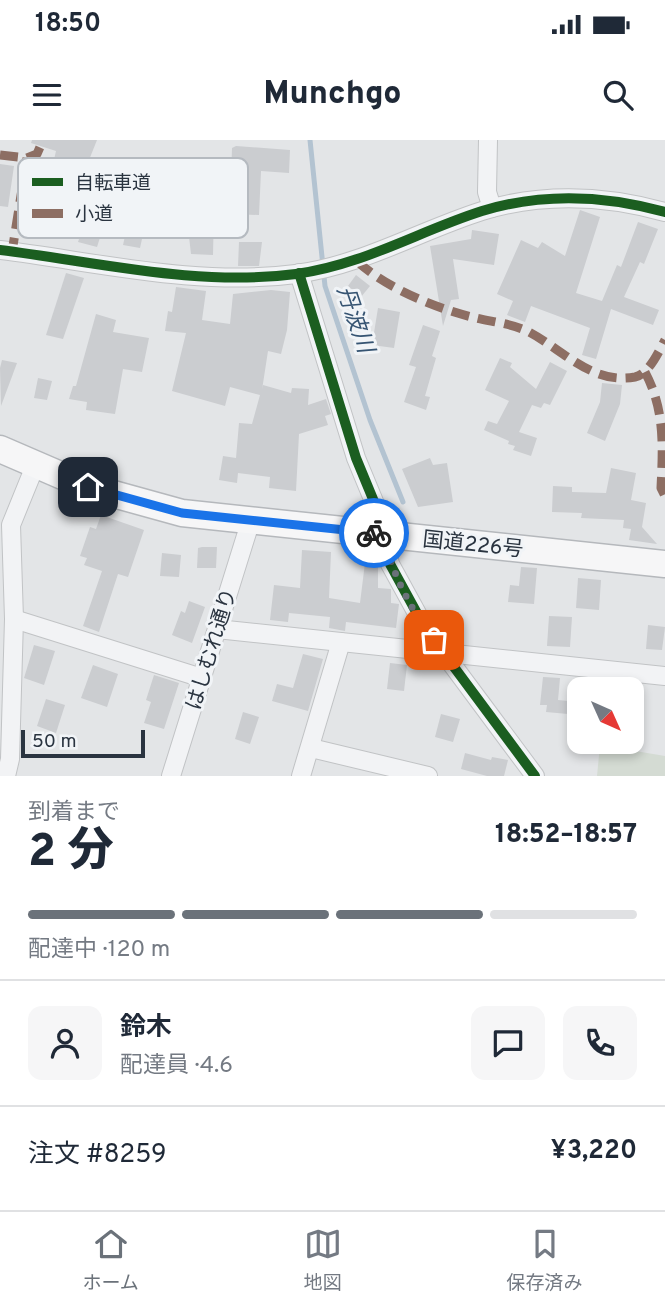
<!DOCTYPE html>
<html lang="ja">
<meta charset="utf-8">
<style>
:root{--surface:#fff;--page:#f6f6f7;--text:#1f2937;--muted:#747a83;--line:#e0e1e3;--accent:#6b727a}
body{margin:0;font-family:Overpass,"Noto Sans JP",sans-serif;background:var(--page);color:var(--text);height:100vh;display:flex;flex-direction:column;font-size:26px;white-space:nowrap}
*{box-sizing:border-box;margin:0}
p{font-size:23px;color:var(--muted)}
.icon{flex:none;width:38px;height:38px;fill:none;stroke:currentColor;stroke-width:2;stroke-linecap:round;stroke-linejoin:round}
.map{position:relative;height:636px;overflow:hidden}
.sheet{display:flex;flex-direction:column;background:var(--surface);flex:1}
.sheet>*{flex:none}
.needle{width:46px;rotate:135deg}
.buttons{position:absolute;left:567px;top:537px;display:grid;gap:14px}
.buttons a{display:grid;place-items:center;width:77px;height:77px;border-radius:14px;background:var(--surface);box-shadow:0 4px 10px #0003;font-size:35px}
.scale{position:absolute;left:21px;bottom:18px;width:124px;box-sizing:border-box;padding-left:7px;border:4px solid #2a3440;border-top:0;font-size:19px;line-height:24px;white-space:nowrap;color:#2a3440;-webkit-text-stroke:5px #f1f4f7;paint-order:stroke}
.pin{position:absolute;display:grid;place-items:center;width:60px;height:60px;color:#fff;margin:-30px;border-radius:14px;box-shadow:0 4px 10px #0006}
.courier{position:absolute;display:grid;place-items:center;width:70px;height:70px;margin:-35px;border:5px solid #1a73e8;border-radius:50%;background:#fff;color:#222;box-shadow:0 2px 9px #0007}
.head em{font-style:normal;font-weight:800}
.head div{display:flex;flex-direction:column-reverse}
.head{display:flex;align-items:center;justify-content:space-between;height:119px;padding:0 28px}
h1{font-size:46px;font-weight:800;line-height:52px}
.bar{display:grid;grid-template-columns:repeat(4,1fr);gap:10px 7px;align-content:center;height:84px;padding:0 28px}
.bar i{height:9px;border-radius:5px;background:var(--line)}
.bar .active{background:var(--accent)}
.bar p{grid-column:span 4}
.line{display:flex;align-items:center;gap:18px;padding:0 28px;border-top:2px solid var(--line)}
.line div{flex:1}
.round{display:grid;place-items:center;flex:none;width:74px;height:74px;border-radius:14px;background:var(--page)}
.status{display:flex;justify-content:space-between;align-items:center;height:49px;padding:0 35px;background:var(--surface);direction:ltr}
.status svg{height:19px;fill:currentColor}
header{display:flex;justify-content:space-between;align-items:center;height:91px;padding:0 28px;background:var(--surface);font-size:32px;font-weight:800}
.menu{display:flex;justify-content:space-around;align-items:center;height:98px;border-top:2px solid var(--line);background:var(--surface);font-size:19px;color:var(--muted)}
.menu a{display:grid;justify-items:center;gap:4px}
.menu .active{color:var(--accent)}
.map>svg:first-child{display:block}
.green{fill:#d4dbd3}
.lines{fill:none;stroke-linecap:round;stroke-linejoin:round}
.stream{stroke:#b3c3d1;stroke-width:5}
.building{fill:#cbcdd0}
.minor-casing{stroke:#c1c3c5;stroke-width:20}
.highway-casing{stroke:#b5b8bc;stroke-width:29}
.minor{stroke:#f2f3f5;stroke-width:18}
.highway{stroke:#f6f6f7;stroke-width:26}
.quiet{stroke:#8d6e63;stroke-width:9;stroke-dasharray:18 9;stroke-linecap:butt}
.cycleway-casing{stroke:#f1f4f7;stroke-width:15}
.cycleway{stroke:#1b5e20;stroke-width:10}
.done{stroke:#6b727a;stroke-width:7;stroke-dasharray:0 12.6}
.route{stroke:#1a73e8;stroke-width:9}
.labels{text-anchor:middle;stroke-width:6;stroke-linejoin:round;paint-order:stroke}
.street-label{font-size:21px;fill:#2a3440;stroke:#f1f4f7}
.water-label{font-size:23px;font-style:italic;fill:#365472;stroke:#f1f4f7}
.key{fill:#f1f4f7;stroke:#b5bac0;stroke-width:2}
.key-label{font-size:19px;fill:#2a3440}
</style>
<div class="status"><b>18:50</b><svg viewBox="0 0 49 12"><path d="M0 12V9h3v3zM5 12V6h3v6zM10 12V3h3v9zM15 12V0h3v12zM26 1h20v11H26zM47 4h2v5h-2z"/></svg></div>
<header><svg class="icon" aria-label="menu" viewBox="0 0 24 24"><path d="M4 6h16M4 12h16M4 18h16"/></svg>Munchgo<svg class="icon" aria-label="search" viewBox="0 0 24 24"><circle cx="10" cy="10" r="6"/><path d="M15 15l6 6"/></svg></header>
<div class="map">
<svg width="665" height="636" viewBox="0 0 665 636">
<rect width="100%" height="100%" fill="#e3e5e7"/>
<path class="green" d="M600,605L665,616V636H597Z"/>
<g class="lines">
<path class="stream" d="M310,0L325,146L370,280L403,362"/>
</g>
<g class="building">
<path d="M32,0H97L87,25L97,27L94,41L116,47L97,107L78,102L80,96L38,89L56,11L31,3Z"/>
<path d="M236,6L290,10L289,33L261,31L259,75L234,74L235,40H231L232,8Z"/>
<path d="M0,24L14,26L8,67L0,66Z"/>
<path d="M164,38L188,42L184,69H214L213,115L191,114L188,88L157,84Z"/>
<path d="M580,70L600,77L576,153L602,161L617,125L621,127L638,82L658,89L644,124L640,122L624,157L659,170L653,185L611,169L596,219L582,215L590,188L531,166L525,182L507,175L513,161L497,154L521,100L538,108L542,102L565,116Z"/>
<path d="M129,78L146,81L140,108L123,105Z"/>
<path d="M472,90L499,94L494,125L453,119L459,159L451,160L443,186L430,106L471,99Z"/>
<path d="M239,102H262L259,126H238Z"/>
<path d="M66,133L84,138L63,199L46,195Z"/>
<path d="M356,135L370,146L361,157L348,146Z"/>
<path d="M176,147L206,151L202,180L230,184L233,154L271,150L290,152L287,190L281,214L268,211L262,250L263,245L291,253L292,248L309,249L308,265L326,259L331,274L325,276L328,285L299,294L296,351L269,348L270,337L238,333L237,343L219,340L223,316L236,318L239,283L252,284L260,255L230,247L225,266L172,251L186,193L165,191L168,171L172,172Z"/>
<path d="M378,168L400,172L394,208L372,205Z"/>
<path d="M96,174L116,180L113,192L149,198L142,232L123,229L115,274L86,270L87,262L69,259L73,246H76Z"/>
<path d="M423,185L440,191L432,216L436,218L425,256L430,257L426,270L404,262L416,227L409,225Z"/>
<path d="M500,218L512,223L510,227L536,249L550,222L567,231L550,265L544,263L541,268L532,265L519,292L537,298L531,316L513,310L515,306L508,304L509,301L484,290L488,281L497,284L509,261L485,250Z"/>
<path d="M2,220L17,223L1,266L0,228Z"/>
<path d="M38,238L52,241L47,260L34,258Z"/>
<path d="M602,243L622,245L620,264L605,301L587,293L600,262Z"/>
<path d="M430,318L433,325L447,323L453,362L418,367L402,329Z"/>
<path d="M611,328L636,333L631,360L646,363L642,387L657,404L629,400L631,389L623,388L624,380L581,378L582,373L552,372L553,346L572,347V352L606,353Z"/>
<path d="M101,375L144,390L128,437L118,434L99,492L83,486L102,431L84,425L87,418L80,416L90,387L96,389Z"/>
<path d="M202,407H217L216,428H197L198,408Z"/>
<path d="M302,410L331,412L329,458L360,463L365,423L378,424V448L391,449V463L399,464L396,488L346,482L345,491L329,488L330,477L289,473L288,482L270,480L274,445L300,448Z"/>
<path d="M162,413L181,415L179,437L160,436Z"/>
<path d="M521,427L537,428L534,464L508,462L510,445L519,446Z"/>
<path d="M578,438L601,440L599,470L576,468Z"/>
<path d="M189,461L205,467L192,503L172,495L181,471L185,473Z"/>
<path d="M549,476L572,477L570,507L547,506Z"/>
<path d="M648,485L665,487L662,510L646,509Z"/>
<path d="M34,505L55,511L44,545L24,538Z"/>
<path d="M303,514L323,519L308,571L272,561L277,544L293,548Z"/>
<path d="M390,523L407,525L404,551L387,549Z"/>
<path d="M93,525L118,534L107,567L81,558Z"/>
<path d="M154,535L179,543L164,589L144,583L151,562L146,560Z"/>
<path d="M543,537L560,538L558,560L579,562V575L546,572L547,565H540Z"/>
<path d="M46,559L65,565L56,593L37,586Z"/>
<path d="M243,572L259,577L250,604L235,599Z"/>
<path d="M441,574L460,579L453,602L435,597Z"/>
<path d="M465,613L491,620L492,617L508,620L504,636H487L461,629Z"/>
</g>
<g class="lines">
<defs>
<g id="minor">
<path d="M488,0L487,52L492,68"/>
<path d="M0,110C97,122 198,147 296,134C363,125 419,91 482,71C544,52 604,55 665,72"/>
<path d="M299,133L356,318L380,376L390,424L425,488L535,636"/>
<path d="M14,479L202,538"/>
<path d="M217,489L665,536"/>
<path d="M311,608L428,636"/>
<path d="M6,636L10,619L14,479L11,385L35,326"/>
<path d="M171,636L250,383"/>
<path d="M301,636L341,502"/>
</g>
<path id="highway" d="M0,309L88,347L182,373L665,424"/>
</defs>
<use href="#minor" class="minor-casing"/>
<use href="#highway" class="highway-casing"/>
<use href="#minor" class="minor"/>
<use href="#highway" class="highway"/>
<g class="quiet">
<path d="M0,15L27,18L12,112"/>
<path d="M27,18L37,14L43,0"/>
<path d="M357,121C384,147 435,168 472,177C491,182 511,183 529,192C563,210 593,245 635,237C649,234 659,211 665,200"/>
<path d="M645,232C665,270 663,305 661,348L665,356"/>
</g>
<defs>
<g id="cycleway">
<path d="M0,110C97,122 198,147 296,134C363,125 419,91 482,71C544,52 604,55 665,72"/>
<path d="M299,133L356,318L380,376L390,424L425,488L535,636"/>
</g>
</defs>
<use href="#cycleway" class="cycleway-casing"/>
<use href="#cycleway" class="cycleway"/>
</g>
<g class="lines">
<path class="done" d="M374,393L383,394C392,433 410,469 434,500"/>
<path class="route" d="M88,347L182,373L374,393"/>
</g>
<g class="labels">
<g class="street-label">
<text transform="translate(473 404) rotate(6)" y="7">国道226号</text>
<text transform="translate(211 509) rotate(-73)" y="7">はしむれ通り</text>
</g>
<g class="water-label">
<text transform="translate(356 179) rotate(71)" y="8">丹波川</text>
</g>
</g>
<rect x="18" y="18" width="230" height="80" rx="10" class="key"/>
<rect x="32" y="38" width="31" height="8" fill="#1b5e20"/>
<rect x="32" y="69" width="31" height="9" fill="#8d6e63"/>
<g class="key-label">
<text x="75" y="49">自転車道</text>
<text x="75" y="80">小道</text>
</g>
</svg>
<div class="buttons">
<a><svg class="needle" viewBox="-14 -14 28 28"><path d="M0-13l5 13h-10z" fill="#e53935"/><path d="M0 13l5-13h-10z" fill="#747a83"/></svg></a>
</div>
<div class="scale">50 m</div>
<div class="pin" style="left:434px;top:500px;background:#ea580c"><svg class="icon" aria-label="bag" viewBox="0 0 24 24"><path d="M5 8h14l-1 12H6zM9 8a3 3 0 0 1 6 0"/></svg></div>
<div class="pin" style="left:88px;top:347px;background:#1f2937"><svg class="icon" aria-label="home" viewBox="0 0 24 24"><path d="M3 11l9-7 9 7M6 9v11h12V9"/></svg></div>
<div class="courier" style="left:374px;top:393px"><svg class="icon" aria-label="bike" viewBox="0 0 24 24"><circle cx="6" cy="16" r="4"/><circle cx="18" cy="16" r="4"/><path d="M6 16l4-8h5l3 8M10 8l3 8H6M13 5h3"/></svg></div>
</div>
<section class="sheet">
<div class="head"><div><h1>2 分</h1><p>到着まで</p></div><em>18:52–18:57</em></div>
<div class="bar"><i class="active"></i><i class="active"></i><i class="active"></i><i></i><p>配達中 · 120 m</p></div>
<div class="line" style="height:126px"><a class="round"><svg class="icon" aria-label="person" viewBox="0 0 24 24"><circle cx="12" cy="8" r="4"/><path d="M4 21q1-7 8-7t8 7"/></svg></a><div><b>鈴木</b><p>配達員 · 4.6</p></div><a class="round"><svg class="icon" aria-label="chat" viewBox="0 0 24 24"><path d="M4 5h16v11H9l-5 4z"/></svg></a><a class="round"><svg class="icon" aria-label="phone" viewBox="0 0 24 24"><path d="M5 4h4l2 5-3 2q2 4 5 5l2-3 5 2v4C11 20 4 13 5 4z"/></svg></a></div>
<div class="line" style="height:91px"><div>注文 #8259</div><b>¥3,220</b></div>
</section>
<nav class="menu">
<a class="active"><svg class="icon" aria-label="home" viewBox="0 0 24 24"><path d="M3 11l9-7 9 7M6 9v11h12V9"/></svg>ホーム</a>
<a><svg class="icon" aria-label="map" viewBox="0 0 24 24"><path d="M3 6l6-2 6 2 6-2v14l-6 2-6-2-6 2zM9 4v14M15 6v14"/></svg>地図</a>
<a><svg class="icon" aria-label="saved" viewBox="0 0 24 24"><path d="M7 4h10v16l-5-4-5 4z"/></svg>保存済み</a>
</nav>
